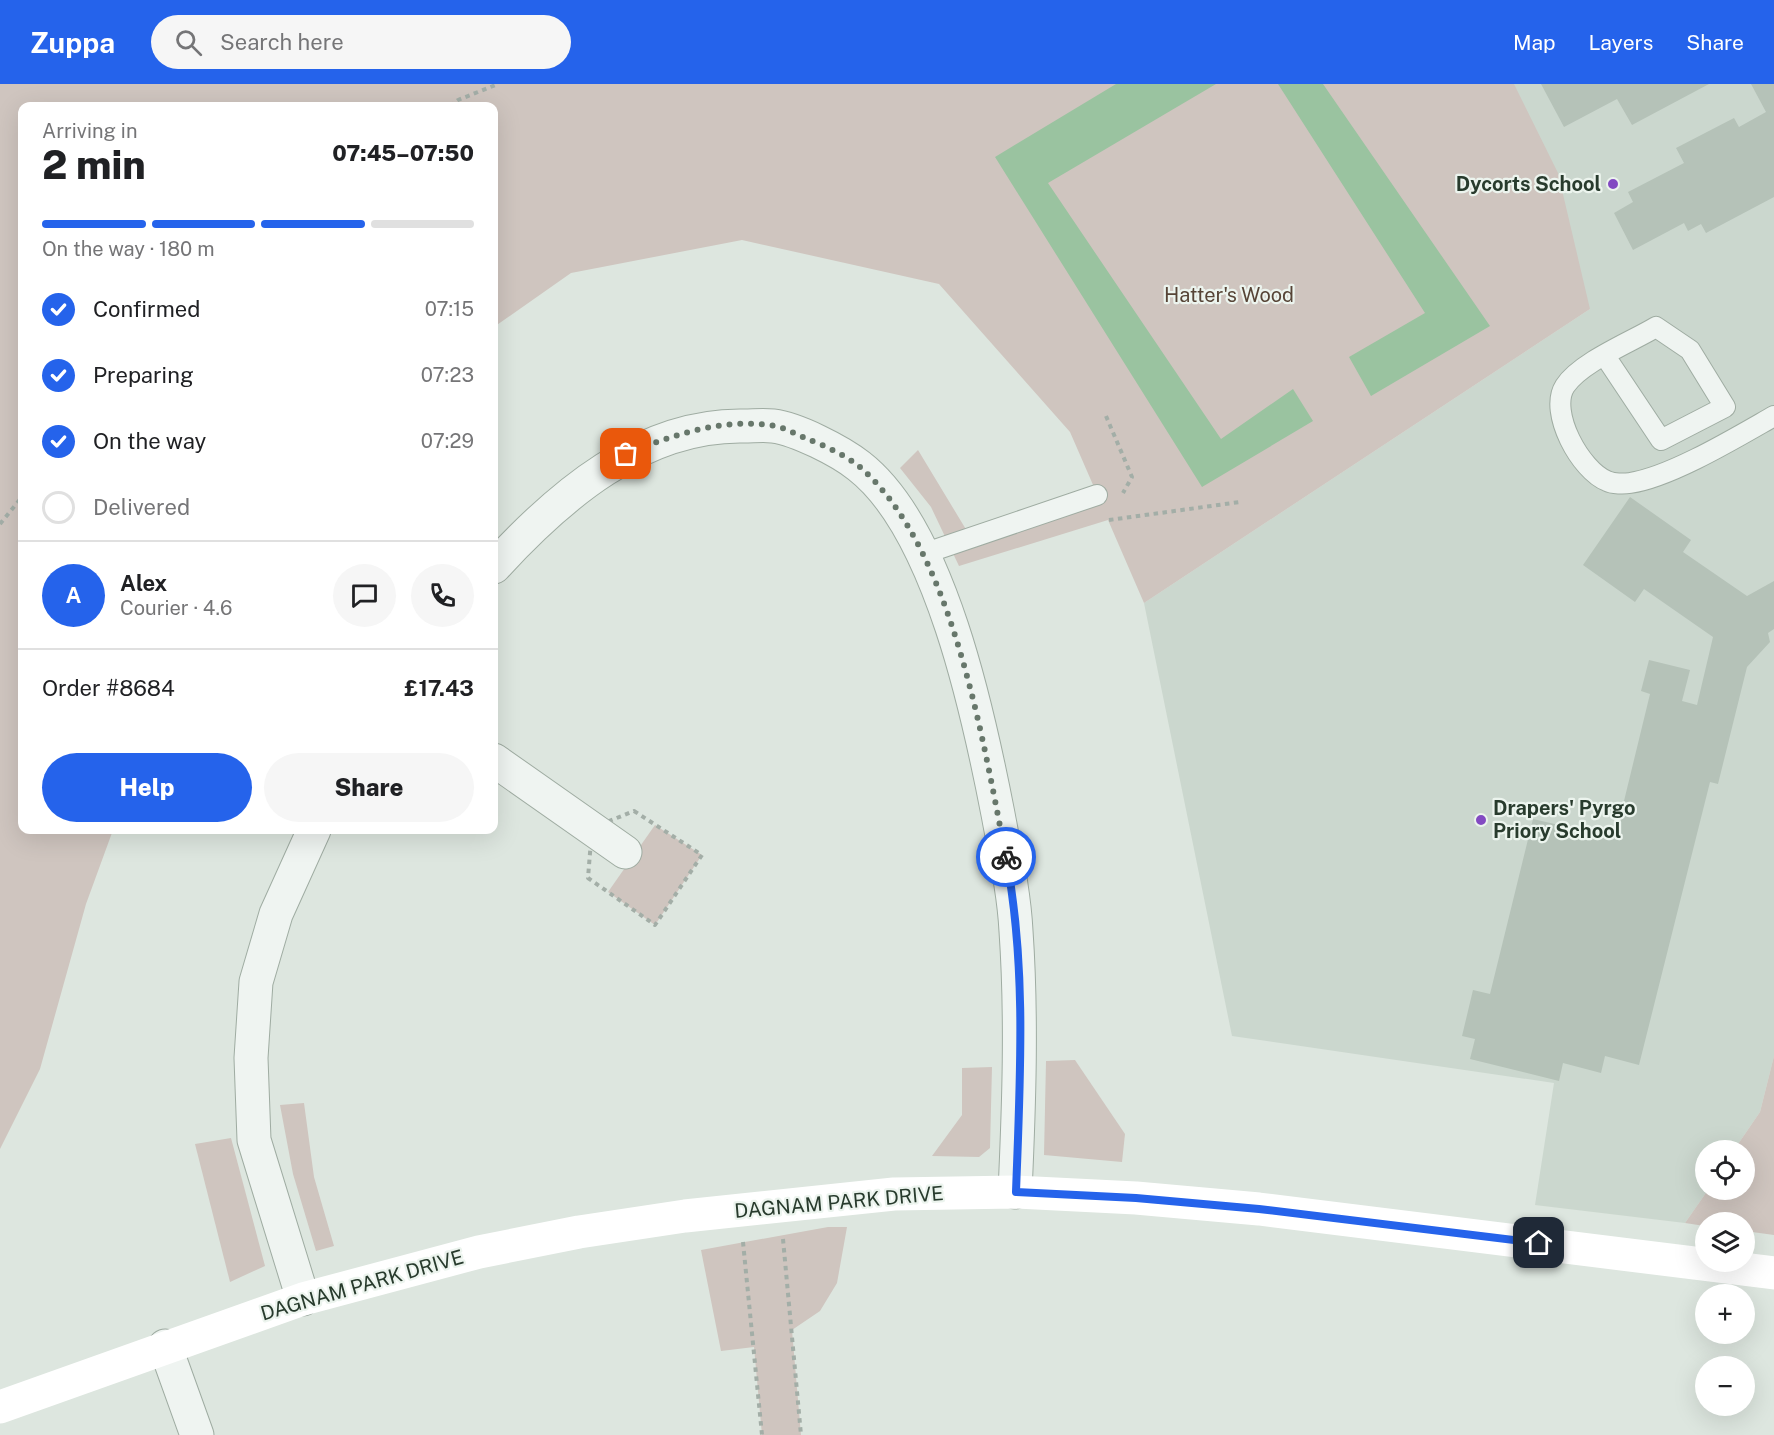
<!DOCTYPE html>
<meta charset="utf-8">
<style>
:root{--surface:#fff;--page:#f6f6f6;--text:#202124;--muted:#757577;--line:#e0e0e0;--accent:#2563eb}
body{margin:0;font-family:"Public Sans",sans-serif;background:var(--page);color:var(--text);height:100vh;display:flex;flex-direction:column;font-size:22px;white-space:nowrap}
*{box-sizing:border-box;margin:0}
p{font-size:20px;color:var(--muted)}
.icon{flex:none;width:33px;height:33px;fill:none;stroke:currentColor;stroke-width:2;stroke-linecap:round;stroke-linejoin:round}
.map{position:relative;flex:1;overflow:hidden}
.details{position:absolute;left:18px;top:18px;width:480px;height:732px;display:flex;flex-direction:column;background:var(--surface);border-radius:12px;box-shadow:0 6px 24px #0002}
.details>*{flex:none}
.fabs{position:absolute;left:1695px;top:1056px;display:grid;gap:12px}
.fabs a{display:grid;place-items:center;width:60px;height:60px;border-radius:50%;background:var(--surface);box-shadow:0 6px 24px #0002;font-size:30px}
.pin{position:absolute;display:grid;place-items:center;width:51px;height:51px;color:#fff;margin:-26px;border-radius:12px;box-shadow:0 3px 9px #0006}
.courier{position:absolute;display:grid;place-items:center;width:60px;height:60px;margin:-30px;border:4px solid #2563eb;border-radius:50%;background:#fff;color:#222;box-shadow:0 2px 8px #0007}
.summary em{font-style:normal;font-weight:800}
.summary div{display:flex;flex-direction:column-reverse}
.summary{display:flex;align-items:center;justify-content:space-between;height:102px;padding:0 24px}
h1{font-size:39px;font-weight:800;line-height:45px}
.bar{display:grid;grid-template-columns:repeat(4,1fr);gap:9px 6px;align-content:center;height:72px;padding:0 24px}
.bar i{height:8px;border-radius:4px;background:var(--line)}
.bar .selected{background:var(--accent)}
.bar p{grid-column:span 4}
.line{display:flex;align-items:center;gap:15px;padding:0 24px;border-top:2px solid var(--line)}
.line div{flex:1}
.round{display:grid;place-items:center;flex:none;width:63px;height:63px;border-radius:32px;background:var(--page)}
ol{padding:0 24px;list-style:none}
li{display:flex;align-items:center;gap:18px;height:66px}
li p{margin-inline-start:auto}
li .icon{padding:6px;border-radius:50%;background:var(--accent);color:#fff;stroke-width:4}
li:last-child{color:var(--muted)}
li i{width:33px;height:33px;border:3px solid var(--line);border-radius:50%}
.cta{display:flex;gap:12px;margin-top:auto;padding:12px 24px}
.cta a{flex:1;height:69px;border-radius:36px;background:var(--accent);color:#fff;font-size:24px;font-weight:800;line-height:69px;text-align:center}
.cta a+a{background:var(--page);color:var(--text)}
header{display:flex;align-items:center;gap:36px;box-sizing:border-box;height:84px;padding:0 30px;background:var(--accent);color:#fff}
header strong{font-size:28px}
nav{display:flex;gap:33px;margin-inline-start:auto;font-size:21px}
.search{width:420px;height:54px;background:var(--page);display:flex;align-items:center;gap:15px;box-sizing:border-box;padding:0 21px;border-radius:33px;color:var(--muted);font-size:22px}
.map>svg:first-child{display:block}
.built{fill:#cbd7ce}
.green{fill:#cfc5bf}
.water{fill:#9ac3a0}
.building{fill:#b5c2b8}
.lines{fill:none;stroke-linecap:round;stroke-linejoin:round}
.lane-casing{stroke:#9faca2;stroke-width:22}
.street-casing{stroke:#9faca2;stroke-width:35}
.path{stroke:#a3aea7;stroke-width:4;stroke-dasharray:4.5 4.5;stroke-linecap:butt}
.lane{stroke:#eff4f1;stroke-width:20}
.street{stroke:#eff4f1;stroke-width:33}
.secondary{stroke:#fff;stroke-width:33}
.done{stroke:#67776b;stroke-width:6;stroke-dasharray:0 10.8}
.route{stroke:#2563eb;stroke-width:8}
.poi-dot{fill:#834ac2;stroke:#ecf4ee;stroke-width:2}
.labels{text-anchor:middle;stroke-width:4.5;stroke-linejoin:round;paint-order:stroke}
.poi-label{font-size:20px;font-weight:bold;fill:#283b2d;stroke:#ecf4ee;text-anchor:end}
.park-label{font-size:20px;fill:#564436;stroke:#ecf4ee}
.street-label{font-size:20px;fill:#283b2d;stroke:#ecf4ee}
</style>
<header>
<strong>Zuppa</strong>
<div class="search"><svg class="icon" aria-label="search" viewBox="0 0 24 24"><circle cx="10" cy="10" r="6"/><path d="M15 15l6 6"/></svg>Search here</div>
<nav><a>Map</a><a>Layers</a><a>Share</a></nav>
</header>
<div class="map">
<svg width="1774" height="1351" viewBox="0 0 1774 1351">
<rect width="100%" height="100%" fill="#dde6df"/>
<path class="built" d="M1381,0H1774V972L1760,1028L1734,1066H1706V1106H1708L1685,1139L1535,1121L1554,999L1232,952L1144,519L1590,225Z"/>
<g class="green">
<path d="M0,0H1514L1558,89L1590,225L1144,519L1108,436L959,482L931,423L900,384L918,366L973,457L1097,410L1070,348L939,200L742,156L571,189L494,243V22H22V746H113L86,820L40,985L0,1065Z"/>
<path d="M655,741L702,771L655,841L608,808Z"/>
<path d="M1774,972V1151L1745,1147L1744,1138H1706L1705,1142L1685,1139L1708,1106H1744V1066H1734L1760,1028Z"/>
<path d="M1075,976L1125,1050L1122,1078L1044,1071L1046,977Z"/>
<path d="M992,983L990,1064L979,1073L932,1072L962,1031V984Z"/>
<path d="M304,1019L314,1093L334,1162L316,1167L293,1090L280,1021Z"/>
<path d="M231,1054L265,1182L230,1198L195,1060Z"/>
<path d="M828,1143H847L837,1199L820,1227L792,1246L801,1351H762L754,1263L721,1267L701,1166Z"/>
</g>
<g class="water">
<path d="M1116,0H1216L1048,99L1221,355L1293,305L1313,337L1202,403L995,73Z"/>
<path d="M1278,0H1323L1490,242L1371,312L1349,273L1425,229Z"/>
</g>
<g class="building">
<path d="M1541,0H1709L1632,41L1617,15L1564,43Z"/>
<path d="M1751,0H1774V113L1706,149L1701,140L1688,147L1684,139L1633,166L1614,129L1633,118L1628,108L1684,79L1676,64L1734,34L1739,43L1766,28Z"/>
<path d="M1630,413L1691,456L1683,468L1747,512L1774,497V545L1768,549L1770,558L1747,583L1718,700L1710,698L1639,981L1605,972L1601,989L1563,979L1559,997L1470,975L1475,955L1462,952L1473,906L1490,910L1533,735L1615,754L1650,610L1641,607L1649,576L1690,586L1682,617L1697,621L1713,553L1644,505L1635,518L1583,481Z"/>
</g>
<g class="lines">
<defs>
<g id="lane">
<path d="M1605,272L1661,356L1725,323L1690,266L1656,243C1631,258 1581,278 1565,302C1548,328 1581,387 1607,397C1613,400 1624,400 1630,399C1671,393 1737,353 1774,332"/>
<path d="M923,470L1097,411"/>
</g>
<g id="street">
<path d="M494,483C559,412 642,340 744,342C753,342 764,341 773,342C797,345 840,367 859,382C940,445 979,632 998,730C1005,768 1014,808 1016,847C1022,934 1019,1021 1015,1108"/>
<path d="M494,676L625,768"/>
<path d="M303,1215L254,1056L251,974L256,898L276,830L314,746"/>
<path d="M165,1262L197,1351"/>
</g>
</defs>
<use href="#lane" class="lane-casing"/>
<use href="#street" class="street-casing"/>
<g class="path">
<path d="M450,22L458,16L498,0"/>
<path d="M1106,332L1132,393L1123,409"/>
<path d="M1109,436L1240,418"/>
<path d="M0,440L22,413"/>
<path d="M634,727L702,771L655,841L588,794L592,744Z"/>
<path d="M783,1155L801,1351"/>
<path d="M743,1158L762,1351"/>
</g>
<use href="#lane" class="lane"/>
<use href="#street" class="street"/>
<path class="secondary" d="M0,1323L303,1215L479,1168L579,1148L685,1132L894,1110L1015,1108L1136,1114L1259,1125L1774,1189"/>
</g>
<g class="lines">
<path class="done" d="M626,370C673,351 723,333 775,342C785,344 795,350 805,354C823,361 846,371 861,384C953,465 983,657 1006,773"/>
<path class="route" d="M1006,773C1027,883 1020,997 1016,1108L1136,1114L1259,1125L1539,1159"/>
</g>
<g class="poi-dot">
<circle cx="1613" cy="100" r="6"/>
<circle cx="1481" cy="736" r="6"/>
</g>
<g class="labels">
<g class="poi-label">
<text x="1601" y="107">Dycorts School</text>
<text x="1493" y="731" text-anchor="start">Drapers' Pyrgo<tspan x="1493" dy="23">Priory School</tspan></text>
</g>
<g class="park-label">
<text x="1229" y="218">Hatter's Wood</text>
</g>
<g class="street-label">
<text transform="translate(839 1118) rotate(-5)" y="7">DAGNAM PARK DRIVE</text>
<text transform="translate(362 1201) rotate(-16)" y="7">DAGNAM PARK DRIVE</text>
</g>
</g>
</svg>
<div class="fabs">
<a><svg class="icon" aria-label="locate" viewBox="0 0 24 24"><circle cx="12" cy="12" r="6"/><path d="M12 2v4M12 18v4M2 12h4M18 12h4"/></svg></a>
<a><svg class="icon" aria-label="layers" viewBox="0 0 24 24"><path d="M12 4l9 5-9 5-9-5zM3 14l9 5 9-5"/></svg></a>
<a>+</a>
<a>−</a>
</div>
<div class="pin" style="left:626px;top:370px;background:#ea580c"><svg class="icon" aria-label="bag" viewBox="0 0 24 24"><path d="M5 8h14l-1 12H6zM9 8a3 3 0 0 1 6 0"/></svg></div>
<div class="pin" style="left:1539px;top:1159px;background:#1f2937"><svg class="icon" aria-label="home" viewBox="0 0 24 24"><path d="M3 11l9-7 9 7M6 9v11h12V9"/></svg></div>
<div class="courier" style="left:1006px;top:773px"><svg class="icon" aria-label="bike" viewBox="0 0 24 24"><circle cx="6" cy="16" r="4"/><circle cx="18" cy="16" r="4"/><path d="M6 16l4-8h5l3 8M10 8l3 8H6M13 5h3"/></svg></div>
<section class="details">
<div class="summary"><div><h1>2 min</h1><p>Arriving in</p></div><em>07:45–07:50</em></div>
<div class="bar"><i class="selected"></i><i class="selected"></i><i class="selected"></i><i></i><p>On the way · 180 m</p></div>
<ol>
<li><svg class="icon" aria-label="check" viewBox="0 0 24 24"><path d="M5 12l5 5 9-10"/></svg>Confirmed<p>07:15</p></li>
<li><svg class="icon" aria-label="check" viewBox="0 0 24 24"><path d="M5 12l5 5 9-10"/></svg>Preparing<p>07:23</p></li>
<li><svg class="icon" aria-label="check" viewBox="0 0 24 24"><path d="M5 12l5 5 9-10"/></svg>On the way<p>07:29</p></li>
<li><i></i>Delivered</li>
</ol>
<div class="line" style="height:108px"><b class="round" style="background:var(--accent);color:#fff">A</b><div><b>Alex</b><p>Courier · 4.6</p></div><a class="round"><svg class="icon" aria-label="chat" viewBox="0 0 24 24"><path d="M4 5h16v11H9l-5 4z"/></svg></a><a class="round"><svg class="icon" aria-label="phone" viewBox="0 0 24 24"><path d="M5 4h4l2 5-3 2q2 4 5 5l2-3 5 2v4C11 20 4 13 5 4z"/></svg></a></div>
<div class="line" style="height:78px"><div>Order #8684</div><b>£17.43</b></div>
<div class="cta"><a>Help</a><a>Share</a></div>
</section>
</div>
